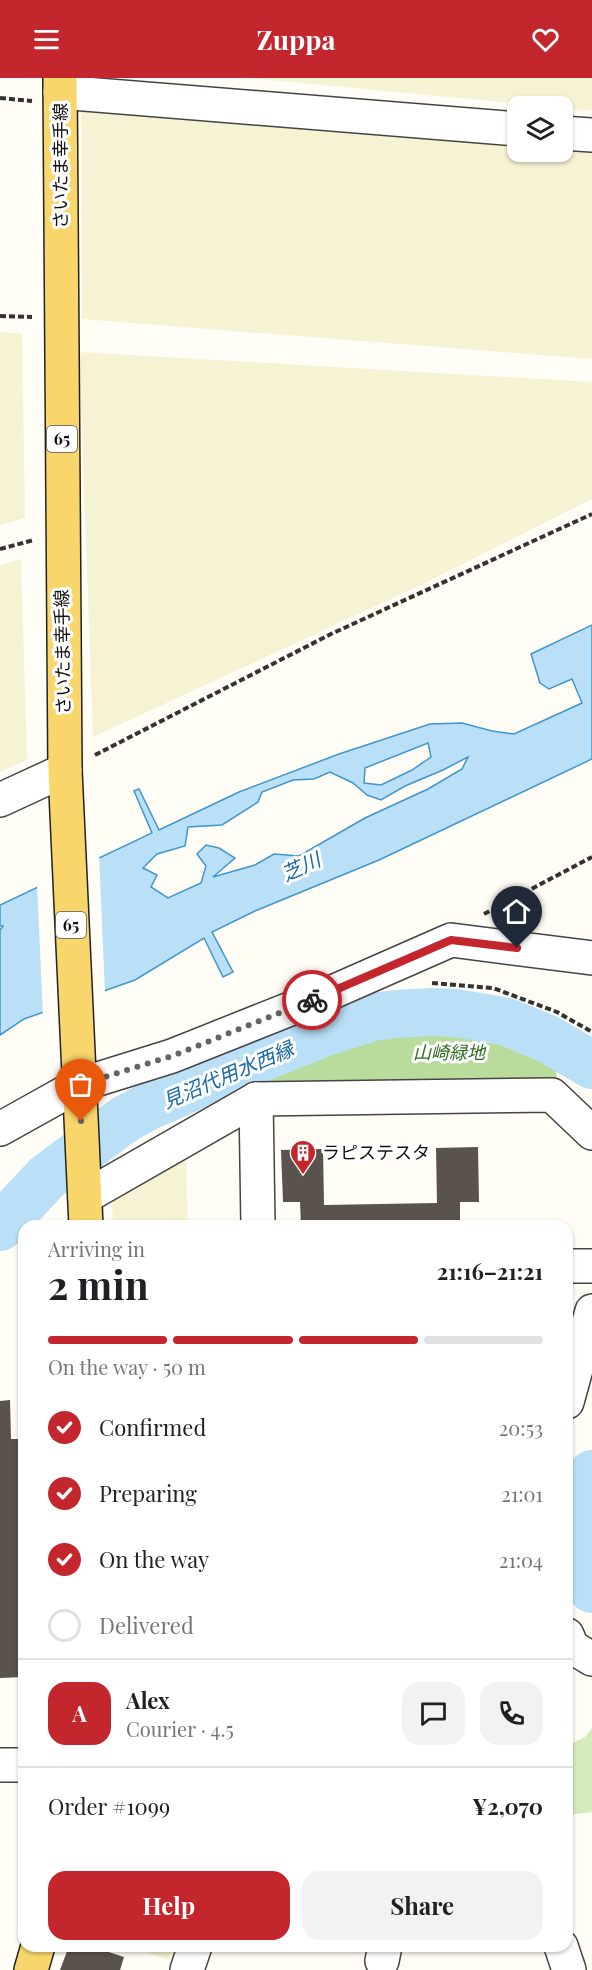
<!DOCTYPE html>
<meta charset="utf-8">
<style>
:root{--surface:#fff;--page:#f2f2f2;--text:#202124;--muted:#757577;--line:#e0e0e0;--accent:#c4262e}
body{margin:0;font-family:"Playfair Display","Noto Sans JP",serif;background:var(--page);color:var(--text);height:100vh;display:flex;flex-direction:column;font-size:22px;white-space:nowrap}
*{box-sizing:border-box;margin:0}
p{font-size:20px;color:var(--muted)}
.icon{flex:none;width:33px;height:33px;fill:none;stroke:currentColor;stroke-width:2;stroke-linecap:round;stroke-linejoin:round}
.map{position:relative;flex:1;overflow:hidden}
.sheet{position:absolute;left:18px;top:1142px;width:555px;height:732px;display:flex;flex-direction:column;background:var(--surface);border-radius:18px;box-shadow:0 2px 4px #0004}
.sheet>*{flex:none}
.buttons{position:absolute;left:507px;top:18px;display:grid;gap:12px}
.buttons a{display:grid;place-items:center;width:66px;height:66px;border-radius:12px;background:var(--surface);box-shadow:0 2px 4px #0004;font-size:30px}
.pin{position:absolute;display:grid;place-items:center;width:51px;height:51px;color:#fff;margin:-62px -26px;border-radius:50% 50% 50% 0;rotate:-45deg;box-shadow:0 0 6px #0007}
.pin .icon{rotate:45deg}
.courier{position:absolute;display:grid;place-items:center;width:60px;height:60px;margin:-30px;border:4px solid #c4262e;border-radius:50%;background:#fff;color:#222;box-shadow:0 2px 8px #0007}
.summary em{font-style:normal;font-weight:700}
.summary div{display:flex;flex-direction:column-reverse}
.summary{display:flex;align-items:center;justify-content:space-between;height:102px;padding:0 30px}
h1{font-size:39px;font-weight:700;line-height:45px}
.bar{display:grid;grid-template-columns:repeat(4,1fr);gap:9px 6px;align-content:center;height:72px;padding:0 30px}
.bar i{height:8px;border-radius:4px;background:var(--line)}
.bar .selected{background:var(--accent)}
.bar p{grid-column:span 4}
.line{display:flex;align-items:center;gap:15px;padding:0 30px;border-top:2px solid var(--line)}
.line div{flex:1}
.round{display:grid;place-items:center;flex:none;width:63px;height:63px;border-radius:18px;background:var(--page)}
ol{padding:0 30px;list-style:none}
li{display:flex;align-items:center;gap:18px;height:66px}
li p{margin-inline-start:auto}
li .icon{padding:6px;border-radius:50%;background:var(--accent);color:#fff;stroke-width:4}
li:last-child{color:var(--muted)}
li i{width:33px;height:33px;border:3px solid var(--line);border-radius:50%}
.button{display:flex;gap:12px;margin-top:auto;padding:12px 30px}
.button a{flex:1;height:69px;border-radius:18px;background:var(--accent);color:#fff;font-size:24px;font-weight:700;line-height:69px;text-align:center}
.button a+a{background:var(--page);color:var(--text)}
header{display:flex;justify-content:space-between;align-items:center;height:78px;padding:0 30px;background:var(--accent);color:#fff;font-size:27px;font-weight:700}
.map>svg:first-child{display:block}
.farmland{fill:#f6f3d4}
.green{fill:#d5ebbd}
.forest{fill:#b9dc9c}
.water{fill:#b9e0f7;stroke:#3f96cf;stroke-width:1.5;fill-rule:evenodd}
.pier{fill:#fffdf5}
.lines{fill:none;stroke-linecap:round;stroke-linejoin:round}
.river{stroke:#b9e0f7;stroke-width:48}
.building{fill:#5a524d}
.minor-casing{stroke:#444;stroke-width:36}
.major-casing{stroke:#222;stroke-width:36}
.path{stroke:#333;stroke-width:4;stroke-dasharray:6 3;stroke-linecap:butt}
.minor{stroke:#fff;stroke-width:33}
.major{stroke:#f9d66b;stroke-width:33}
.done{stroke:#646461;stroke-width:6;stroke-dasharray:0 10.8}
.route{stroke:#c4262e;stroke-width:8}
.labels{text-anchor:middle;stroke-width:6;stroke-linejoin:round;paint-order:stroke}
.shield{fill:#fff;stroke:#585858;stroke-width:1.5}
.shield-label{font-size:16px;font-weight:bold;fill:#111}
.street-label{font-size:18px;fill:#111;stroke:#fff}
.park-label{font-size:18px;font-style:italic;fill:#2f6b1f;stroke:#fff}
.poi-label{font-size:18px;fill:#111;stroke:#fff;text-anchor:start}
.water-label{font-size:20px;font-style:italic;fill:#1768a6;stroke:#fff}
</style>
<header><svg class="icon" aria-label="menu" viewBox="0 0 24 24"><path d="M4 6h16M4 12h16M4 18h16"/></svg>Zuppa<svg class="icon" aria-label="heart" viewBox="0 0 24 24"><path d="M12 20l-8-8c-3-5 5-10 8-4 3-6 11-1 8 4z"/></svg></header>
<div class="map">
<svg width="592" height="1892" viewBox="0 0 592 1892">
<rect width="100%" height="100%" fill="#fffdf5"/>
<g class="farmland">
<path d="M249,0H592V33L563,30L562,28H543Z"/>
<path d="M81,27L517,60L518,74H562L563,64L592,66V281L82,241Z"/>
<path d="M0,254L22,256L25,440L0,447Z"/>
<path d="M79,274L592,304V421L421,507L93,659Z"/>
<path d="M21,481L27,682L0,694V487Z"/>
<path d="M186,1078L188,1147H113L112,1125L115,1118Z"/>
<path d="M129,1868H174L169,1882Z"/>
</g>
<path class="green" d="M592,1650V1734L567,1737V1668L585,1659Z"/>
<path class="forest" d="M451,944L497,954L555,978L557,1005L256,1007L254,998L342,963L392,949Z"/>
<path class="water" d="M592,547V681L379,782L255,833L212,854L233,894L223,899L204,860L135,902L24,941L0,957V852L3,848H0V827L152,755L134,713L139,711L159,752L239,714L339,676L430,646L462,645L492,653L514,656L582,625L572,601L549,611L540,605L531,576ZM428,665L431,679L412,692L381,707L364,705L365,690ZM468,679L462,691L428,711L365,740L299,778L274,776L255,787L213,799L235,780L219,770L206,767L197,776L206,788L201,805L168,820L151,809L157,797L143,790L157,776L185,768L188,749L222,747L258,724L262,714L293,702L314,701L330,694L353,705L367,717L381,722L405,708L443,692Z"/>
<path class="pier" d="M99,776L105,916L43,938L37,805Z"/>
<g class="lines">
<g class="river">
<path d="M0,1149L47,1099L125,1041L149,1028L229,993L323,955L373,939L395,936L434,934L455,935L491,941L507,944L548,961L592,987"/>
<path d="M592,1396C581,1439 569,1469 592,1511"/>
</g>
</g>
<g class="building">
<path d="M478,1069L479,1124H460V1148H301L300,1124H283L281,1072L323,1071L324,1127L437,1125L436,1070Z"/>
<path d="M10,1322L11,1361H24V1599L0,1600V1323Z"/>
<path d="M69,1868H90L124,1879L120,1892H60Z"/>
</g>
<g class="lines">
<defs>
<g id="minor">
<path d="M60,14L518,51"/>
<path d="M562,55L592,57"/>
<path d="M0,722L65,692"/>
<path d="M256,1021L258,1148"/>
<path d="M0,1051L79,1007L172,978L335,913L451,862L592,880"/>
<path d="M85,1119L256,1021L552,1017L592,1055"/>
<path d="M567,1188H592"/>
<path d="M567,1324L592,1233"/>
<path d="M567,1557L572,1569L592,1581"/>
<path d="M0,1687H24"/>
<path d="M561,1868L569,1892"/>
<path d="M382,1883L385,1868"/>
<path d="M187,1892L195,1868"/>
</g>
<g id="major">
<path d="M60,0L65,692L86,1148"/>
<path d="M31,1892L38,1868"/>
</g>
</defs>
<use href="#minor" class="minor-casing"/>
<use href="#major" class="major-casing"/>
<g class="path">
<path d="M0,20L32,23"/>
<path d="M0,238L32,239"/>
<path d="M0,471L34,462"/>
<path d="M95,677L331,556L592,436"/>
<path d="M484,836L592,779"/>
<path d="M432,905L493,910L557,934L592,954"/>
</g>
<use href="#minor" class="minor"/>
<use href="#major" class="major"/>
</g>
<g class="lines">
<path class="done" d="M81,1043L79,1007L172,978L312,922"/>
<path class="route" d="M312,922L451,862L517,870"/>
</g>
<defs>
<symbol id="building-pin" viewBox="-11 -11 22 30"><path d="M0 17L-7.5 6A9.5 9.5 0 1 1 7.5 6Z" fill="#c4262e" stroke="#fff"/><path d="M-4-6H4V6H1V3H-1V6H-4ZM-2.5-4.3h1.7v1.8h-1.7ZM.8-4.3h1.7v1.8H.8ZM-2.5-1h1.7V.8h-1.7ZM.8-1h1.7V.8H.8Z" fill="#fff"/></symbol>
</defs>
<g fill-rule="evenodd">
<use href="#building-pin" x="288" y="1060" width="30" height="40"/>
</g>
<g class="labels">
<g class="shield">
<rect x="47" y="348" width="30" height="26" rx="4.5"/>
<rect x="56" y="834" width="30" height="26" rx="4.5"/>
</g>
<g class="shield-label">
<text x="62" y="367">65</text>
<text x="71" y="853">65</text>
</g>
<g class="street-label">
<text transform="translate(61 88) rotate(-90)" y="6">さいたま幸手線</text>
<text transform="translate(63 574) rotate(-91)" y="6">さいたま幸手線</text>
</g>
<g class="park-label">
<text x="449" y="981">山崎緑地</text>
</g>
<g class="poi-label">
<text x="322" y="1081">ラピステスタ</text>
</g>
<g class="water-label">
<text transform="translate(301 789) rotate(-25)" y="7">芝川</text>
<text transform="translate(228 997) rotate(-23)" y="7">見沼代用水西縁</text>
</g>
</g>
</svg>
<div class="buttons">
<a><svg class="icon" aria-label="layers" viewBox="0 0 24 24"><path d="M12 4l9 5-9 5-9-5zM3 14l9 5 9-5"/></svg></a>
</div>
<div class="pin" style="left:81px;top:1043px;background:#ea580c"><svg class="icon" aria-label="bag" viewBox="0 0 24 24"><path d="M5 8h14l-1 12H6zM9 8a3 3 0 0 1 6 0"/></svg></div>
<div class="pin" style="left:517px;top:870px;background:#1f2937"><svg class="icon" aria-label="home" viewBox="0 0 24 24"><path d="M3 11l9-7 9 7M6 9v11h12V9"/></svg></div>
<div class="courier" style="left:312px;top:922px"><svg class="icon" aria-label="bike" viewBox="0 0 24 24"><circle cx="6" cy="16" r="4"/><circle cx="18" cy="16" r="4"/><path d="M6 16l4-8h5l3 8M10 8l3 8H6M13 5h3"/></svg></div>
<section class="sheet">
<div class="summary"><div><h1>2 min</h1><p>Arriving in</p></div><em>21:16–21:21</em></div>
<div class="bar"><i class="selected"></i><i class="selected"></i><i class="selected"></i><i></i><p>On the way · 50 m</p></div>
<ol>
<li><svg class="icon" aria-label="check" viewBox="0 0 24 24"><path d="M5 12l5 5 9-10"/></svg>Confirmed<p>20:53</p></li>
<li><svg class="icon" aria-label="check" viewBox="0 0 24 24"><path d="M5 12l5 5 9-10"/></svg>Preparing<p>21:01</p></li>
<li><svg class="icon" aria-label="check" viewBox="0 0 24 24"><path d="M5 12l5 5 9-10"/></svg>On the way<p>21:04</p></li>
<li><i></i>Delivered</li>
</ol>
<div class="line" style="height:108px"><b class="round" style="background:var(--accent);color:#fff">A</b><div><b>Alex</b><p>Courier · 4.5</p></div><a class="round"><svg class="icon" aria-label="chat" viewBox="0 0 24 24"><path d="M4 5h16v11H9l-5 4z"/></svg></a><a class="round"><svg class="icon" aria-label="phone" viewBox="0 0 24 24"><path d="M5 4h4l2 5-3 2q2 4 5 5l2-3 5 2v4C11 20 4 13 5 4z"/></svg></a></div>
<div class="line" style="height:78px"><div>Order #1099</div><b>¥2,070</b></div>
<div class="button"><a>Help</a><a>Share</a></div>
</section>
</div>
